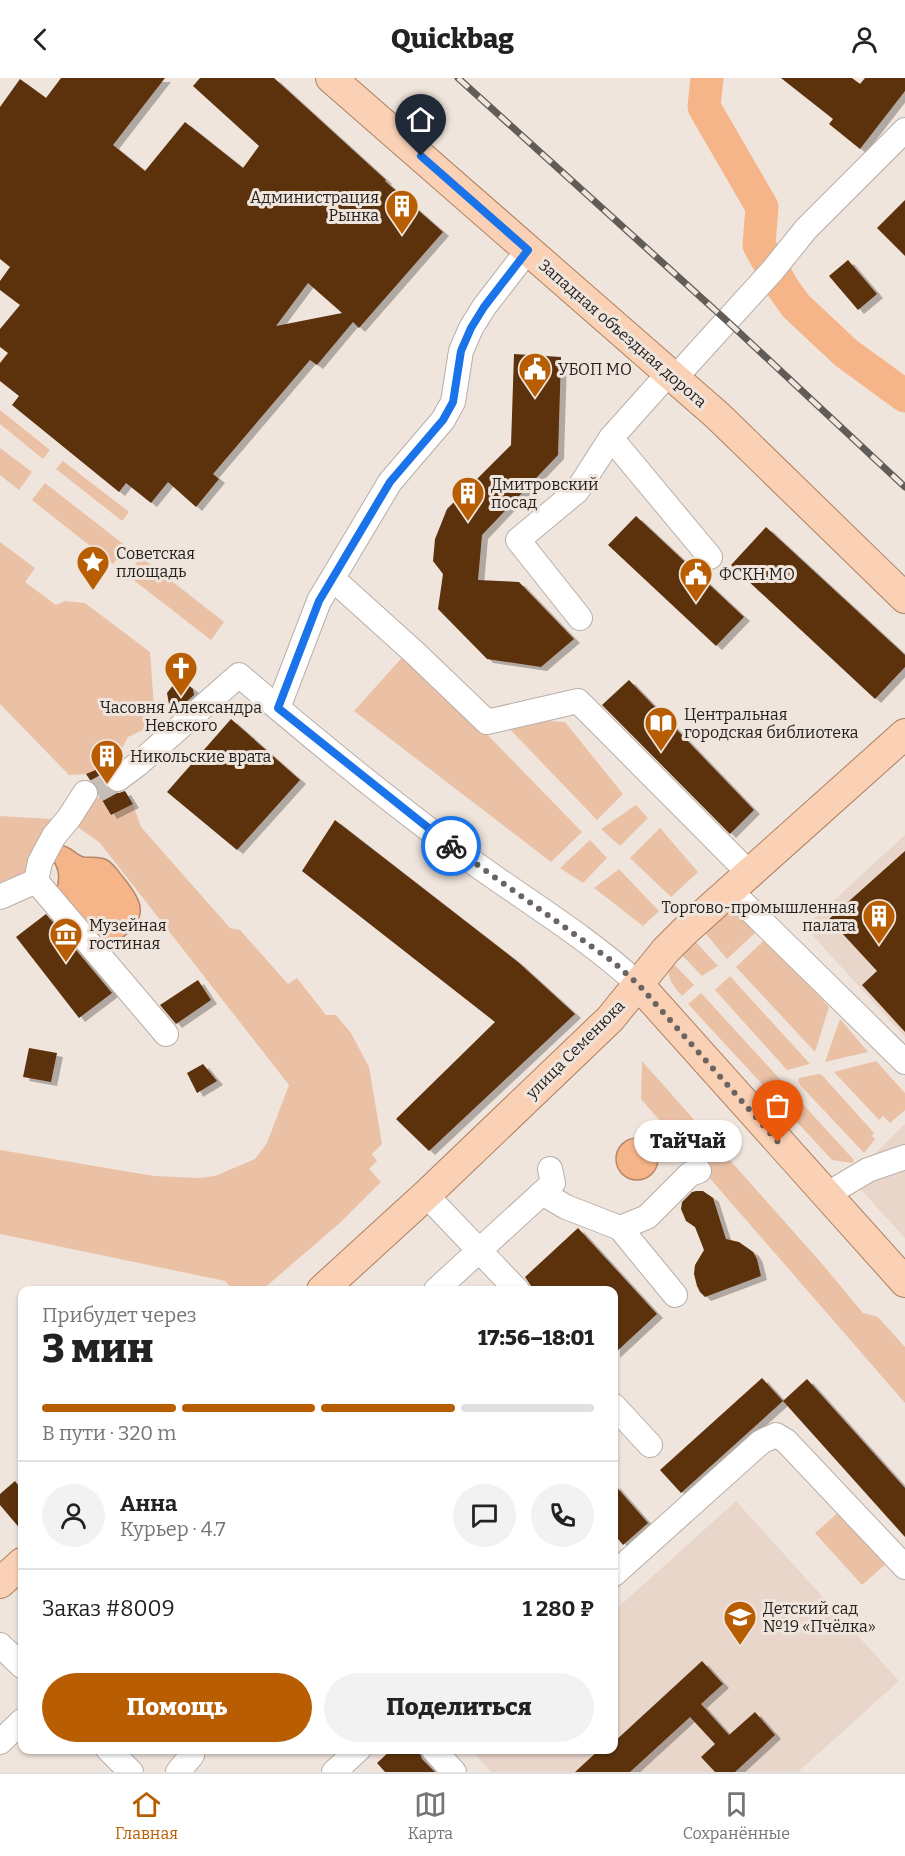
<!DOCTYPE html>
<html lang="ru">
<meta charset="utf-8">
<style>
:root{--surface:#fff;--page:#f2f2f2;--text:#222;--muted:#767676;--line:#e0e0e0;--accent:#b85d02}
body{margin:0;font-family:Bitter,serif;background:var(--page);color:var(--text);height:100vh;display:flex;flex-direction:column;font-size:22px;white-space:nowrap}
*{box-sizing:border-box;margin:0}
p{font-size:20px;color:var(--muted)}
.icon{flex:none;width:33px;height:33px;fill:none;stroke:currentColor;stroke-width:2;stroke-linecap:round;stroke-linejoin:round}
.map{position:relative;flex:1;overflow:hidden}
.details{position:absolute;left:18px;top:1208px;width:600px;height:468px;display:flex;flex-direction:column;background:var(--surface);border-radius:12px;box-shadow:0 2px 4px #0004}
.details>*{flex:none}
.pin{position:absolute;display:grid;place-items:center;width:51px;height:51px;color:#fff;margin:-62px -26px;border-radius:50% 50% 50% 0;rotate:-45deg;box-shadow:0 0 6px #0007}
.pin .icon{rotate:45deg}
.courier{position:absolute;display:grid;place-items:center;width:60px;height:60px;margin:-30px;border:4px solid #1a73e8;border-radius:50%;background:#fff;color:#222;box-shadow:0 2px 8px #0007}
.bubble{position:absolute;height:42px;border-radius:21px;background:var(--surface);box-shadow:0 2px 4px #0004;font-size:20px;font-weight:800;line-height:42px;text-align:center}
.summary em{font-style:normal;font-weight:800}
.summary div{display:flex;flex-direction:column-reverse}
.summary{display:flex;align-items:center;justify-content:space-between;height:102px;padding:0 24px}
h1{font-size:39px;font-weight:800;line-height:45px}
.bar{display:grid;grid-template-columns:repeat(4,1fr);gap:9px 6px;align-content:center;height:72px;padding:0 24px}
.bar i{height:8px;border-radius:4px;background:var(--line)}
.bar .on{background:var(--accent)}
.bar p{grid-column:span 4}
.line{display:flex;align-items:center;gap:15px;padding:0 24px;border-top:2px solid var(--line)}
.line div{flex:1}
.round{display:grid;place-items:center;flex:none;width:63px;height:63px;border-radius:32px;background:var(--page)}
.cta{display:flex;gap:12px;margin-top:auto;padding:12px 24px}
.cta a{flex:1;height:69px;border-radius:36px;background:var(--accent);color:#fff;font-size:24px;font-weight:800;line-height:69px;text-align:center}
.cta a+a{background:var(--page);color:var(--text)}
header{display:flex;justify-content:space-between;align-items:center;height:78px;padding:0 24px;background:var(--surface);font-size:27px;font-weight:800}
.tab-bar{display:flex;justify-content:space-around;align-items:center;height:84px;border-top:2px solid var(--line);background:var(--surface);font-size:16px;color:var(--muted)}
.tab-bar a{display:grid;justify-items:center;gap:3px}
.tab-bar .on{color:var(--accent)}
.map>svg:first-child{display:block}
.built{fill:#e9d6cb}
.green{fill:#ebc1a6}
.water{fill:#f6b489;stroke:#b78769;stroke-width:1.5}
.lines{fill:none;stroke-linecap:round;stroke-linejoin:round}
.river{stroke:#f6b489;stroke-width:33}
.building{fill:#5c3111;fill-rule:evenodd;filter:url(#shadow)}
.minor-tunnel{stroke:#c7bdb7;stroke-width:24;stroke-dasharray:24 12;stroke-linecap:butt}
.minor-casing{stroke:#b9aea7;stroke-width:26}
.major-casing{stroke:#ad7f60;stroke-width:32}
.minor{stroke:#fff;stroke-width:24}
.major{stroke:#fbd1b5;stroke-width:30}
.rail-casing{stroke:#625c58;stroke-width:7}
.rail{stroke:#f0e5dd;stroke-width:4.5;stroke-dasharray:14;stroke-linecap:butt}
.done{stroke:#6b6460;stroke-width:6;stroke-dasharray:0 10.8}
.route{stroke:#1a73e8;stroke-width:8}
.labels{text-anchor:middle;stroke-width:6;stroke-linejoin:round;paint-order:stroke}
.poi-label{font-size:16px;fill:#231f1d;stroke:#f0e5dd;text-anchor:start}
.street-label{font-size:16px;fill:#231f1d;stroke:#f0e5dd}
</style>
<header><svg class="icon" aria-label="back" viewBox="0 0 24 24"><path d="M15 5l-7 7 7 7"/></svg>Quickbag<svg class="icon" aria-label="person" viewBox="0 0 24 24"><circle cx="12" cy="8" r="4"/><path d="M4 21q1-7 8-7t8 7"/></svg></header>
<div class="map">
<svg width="905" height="1694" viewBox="0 0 905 1694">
<defs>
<filter id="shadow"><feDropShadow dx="6" dy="4" stdDeviation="0" flood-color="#0004"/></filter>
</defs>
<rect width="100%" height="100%" fill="#f0e5dd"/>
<g class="built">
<path d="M905,757V959L805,849Z"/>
<path d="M905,1046V1160L850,1100Z"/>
<path d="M736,1423L899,1603L798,1694H491L470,1671H614V1533Z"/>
</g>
<g class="green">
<path d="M0,332L50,372L43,381L0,346Z"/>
<path d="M0,370L32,394L19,412L0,397Z"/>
<path d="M63,383L129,434L122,443L56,391Z"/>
<path d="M45,405L127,469L113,486L32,422Z"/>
<path d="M0,464L35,490L25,504L56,527L65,523L85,525L150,574L155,642L152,648L128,659L117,680L110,686L86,696L69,697L0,626Z"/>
<path d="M141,479L224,544L211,562L127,497Z"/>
<path d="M407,574L582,754L551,784L354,633Z"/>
<path d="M499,640L565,644L623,716L597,742Z"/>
<path d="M100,719L111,737L133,726L141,749L230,850L240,852L288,906L297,900L326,937H336L351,955L369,989L382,1066L372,1076L377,1083L369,1091L381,1104L341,1144L262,1212H233L225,1203L0,1156V1072L154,1098L199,1100L215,1098L255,1081L267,1065L289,1007L100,765L75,747L86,724Z"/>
<path d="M636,727L648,740L620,768L601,751Z"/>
<path d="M0,738L52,741L57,743L25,806L0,812Z"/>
<path d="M660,750L698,794L671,819L630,780Z"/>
<path d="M590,762L607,780L583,805L560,790Z"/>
<path d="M619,791L659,833L643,848L594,810Z"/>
<path d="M735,833L755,855L727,881L701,850L718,834Z"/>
<path d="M767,859L829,929L815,974L736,889Z"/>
<path d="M695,863L718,888L702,898L680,875Z"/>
<path d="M670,882L694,907L682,918C672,907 665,897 670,882Z"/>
<path d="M730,898L810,986L787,992L715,912Z"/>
<path d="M701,915L854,1082L852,1085L832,1082L688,926Z"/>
<path d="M840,941L868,974L825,984Z"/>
<path d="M642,983L824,1188L863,1235L878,1239L905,1269V1325L641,1021Z"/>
<path d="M876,983L905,1015V1032L890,1045L883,1038L879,1042L834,994Z"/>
<path d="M819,996L822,997L874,1055L872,1058L875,1061L864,1075L800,1007L798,1003L799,1000Z"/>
<path d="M841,1432L887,1485L862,1507L815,1455Z"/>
</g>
<g class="water">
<path d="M63,768C72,769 75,777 84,779C91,780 100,778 107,782C113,785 119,794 123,799C139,819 150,835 128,855C120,862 113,867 103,868L57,810C60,798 59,792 53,782L56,773Z"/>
<circle cx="637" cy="1081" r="21"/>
</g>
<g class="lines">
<path class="river" d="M707,0L704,29L762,129L759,167L783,210L796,228L846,275L905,318"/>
</g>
<g class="building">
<path d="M61,0H165L113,67L145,93L185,44L243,90L259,68L193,8L200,0H274L386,102L385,103L443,154L359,250L353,244L317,287L310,282L213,396L219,401L196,429L168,404L151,425L126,405L119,414L12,327L19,318L0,303V285L8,275L0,269V251L20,227L0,212V203L10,189L0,181V29L20,1L46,20ZM308,205L342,235L276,248Z"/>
<path d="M781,0H852L860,6L865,0H905V13L860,71L829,46L833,41Z"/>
<path d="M905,122V178L877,150Z"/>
<path d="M848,182L877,216L858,232L829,198Z"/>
<path d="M514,276L561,279L558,377L482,457L478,502L519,504L574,561L541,589L487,581L438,531L443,496L433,483L435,461L447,431L511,367Z"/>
<path d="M636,438L744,539L716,568L608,467Z"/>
<path d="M766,449L905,577V589L875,621L731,487Z"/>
<path d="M629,602L754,732L730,756L602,627Z"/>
<path d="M184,604L193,611L194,617L177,632L169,626L167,615L174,606Z"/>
<path d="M231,641L300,702L237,772L167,714Z"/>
<path d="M110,686L111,688L105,696L104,703L106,709L113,714L119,715L125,713L133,726L111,737L99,717L97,708L90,702L86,696Z"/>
<path d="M335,742L518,884L575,936L429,1073L396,1041L495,944L302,793Z"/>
<path d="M905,773V954L862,907L877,893L829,841Z"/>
<path d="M46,836L112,915L79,940L16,859Z"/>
<path d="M198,902L211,922L176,946L160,927Z"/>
<path d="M29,970L57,975L51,1004L23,999Z"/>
<path d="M203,986L217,1003L197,1015L187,995Z"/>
<path d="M696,1113H703L713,1120L726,1161L739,1164L753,1174L757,1181L761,1198L705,1219L700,1214L697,1208L694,1196L695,1187L704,1172L695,1149L686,1143L681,1131L682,1124L692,1114Z"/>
<path d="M578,1150L657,1236L614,1276V1212H531V1208L525,1199Z"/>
<path d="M762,1300L783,1323L681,1415L660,1392Z"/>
<path d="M807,1301L905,1410V1459L783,1323Z"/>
<path d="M15,1403L22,1412V1453L0,1427V1416Z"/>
<path d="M614,1406L648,1445L623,1467L614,1456Z"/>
<path d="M702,1583L723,1606L701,1626L729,1657L755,1634L775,1657L735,1694H715L701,1679L715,1666L690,1639L630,1694H575L600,1671H614V1664Z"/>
<path d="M392,1671H418L422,1681L435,1694H385L377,1685Z"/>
</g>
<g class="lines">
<path class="minor-tunnel" d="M96,713L118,701"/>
<defs>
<g id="minor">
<path d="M675,300L773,192L806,151L905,52"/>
<path d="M611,360L710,479"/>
<path d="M333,501L415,575L487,644L578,623L750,796"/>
<path d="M580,540L518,462L577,413L611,360L669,295"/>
<path d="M278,630L319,523L390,404L443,342L453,324L461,273L471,250L484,229L528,172"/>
<path d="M118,701L138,686L239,597C310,658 383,718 459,774C518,818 584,856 638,906"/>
<path d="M36,803L166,956"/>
<path d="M731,812L740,822L905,984"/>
<path d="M0,819L36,803L40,784L54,758L69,740L85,715"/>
<path d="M542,1115L566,1129L620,1150L647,1139L690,1096L699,1093"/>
<path d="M426,1117L517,1212"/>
<path d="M826,1117L868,1092L905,1079"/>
<path d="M620,1150L675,1217"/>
<path d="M436,1212L553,1105L550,1091"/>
<path d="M614,1328L650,1367"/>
<path d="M614,1496L761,1364L776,1357L786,1363L905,1489"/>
<path d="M0,1567L22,1588"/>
<path d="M0,1664L22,1643"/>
<path d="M108,1671L131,1694"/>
<path d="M433,1671L454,1694"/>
<path d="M178,1694L192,1677L189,1671"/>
<path d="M334,1694L359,1671"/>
</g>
<g id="major">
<path d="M331,0L718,338L905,520"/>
<path d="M638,906L905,1204"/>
<path d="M322,1212L426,1117L610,941L666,872L686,852L905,656"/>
<path d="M0,1505L22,1485"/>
</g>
</defs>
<use href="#minor" class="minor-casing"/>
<use href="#major" class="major-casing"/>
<use href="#minor" class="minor"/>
<use href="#major" class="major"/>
<defs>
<path id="rail" d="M458,0L726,242L905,409"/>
</defs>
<use href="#rail" class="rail-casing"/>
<use href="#rail" class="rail"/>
</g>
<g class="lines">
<path class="done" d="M451,768L612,883L638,906L778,1064"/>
<path class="route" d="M421,78L528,172L484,229L471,250L461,273L453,324L443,342L390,404L319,523L278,630L451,768"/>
</g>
<defs>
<symbol id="building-pin" viewBox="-11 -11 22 30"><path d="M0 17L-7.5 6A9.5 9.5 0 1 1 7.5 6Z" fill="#b85d02" stroke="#f0e5dd"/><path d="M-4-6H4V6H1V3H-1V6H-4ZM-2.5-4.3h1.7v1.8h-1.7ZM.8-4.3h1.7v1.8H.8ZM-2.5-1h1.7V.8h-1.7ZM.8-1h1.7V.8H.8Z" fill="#fff"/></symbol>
<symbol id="civic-pin" viewBox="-11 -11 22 30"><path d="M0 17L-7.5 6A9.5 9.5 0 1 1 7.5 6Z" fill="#b85d02" stroke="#f0e5dd"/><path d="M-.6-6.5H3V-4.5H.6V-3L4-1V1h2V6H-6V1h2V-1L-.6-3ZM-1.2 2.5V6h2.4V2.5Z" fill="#fff"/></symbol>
<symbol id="sight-pin" viewBox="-11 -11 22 30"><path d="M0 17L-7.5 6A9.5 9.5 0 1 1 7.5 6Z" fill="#b85d02" stroke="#f0e5dd"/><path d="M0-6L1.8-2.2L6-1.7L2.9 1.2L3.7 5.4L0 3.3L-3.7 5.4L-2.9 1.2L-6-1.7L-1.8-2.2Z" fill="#fff"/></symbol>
<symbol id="church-pin" viewBox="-11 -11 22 30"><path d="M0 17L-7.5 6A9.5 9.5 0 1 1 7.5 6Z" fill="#b85d02" stroke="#f0e5dd"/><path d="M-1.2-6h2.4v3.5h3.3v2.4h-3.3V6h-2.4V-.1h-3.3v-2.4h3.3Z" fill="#fff"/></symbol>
<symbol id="library-pin" viewBox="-11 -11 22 30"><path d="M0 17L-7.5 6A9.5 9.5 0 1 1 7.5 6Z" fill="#b85d02" stroke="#f0e5dd"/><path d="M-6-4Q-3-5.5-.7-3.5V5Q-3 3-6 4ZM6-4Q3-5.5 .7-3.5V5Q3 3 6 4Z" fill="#fff"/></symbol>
<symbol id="museum-pin" viewBox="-11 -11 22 30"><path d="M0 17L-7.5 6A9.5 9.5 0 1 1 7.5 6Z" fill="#b85d02" stroke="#f0e5dd"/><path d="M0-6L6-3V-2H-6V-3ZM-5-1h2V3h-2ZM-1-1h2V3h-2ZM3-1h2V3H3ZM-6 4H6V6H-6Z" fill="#fff"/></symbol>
<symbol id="school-pin" viewBox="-11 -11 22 30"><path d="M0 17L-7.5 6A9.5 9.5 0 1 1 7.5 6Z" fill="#b85d02" stroke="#f0e5dd"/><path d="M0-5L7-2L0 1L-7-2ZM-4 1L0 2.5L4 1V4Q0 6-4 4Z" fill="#fff"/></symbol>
</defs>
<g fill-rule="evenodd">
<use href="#building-pin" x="383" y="109" width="38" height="52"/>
<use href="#civic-pin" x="516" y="272" width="38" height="52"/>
<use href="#building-pin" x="449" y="396" width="38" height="52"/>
<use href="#sight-pin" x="74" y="465" width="38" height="52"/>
<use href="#civic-pin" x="677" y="477" width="38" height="52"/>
<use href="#church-pin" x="162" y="571" width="38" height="52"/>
<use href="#library-pin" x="642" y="626" width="38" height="52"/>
<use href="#building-pin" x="88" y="659" width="38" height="52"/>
<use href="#building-pin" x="860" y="819" width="38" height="52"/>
<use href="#museum-pin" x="47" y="837" width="38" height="52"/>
<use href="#school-pin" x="721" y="1520" width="38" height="52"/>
</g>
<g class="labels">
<g class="poi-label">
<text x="379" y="125" text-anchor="end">Администрация<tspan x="379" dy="18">Рынка</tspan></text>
<text x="558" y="297">УБОП МО</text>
<text x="491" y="412">Дмитровский<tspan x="491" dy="18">посад</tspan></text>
<text x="116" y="481">Советская<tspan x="116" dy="18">площадь</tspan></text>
<text x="719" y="502">ФСКН МО</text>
<text x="181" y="635" text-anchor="middle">Часовня Александра<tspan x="181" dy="18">Невского</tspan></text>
<text x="684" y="642">Центральная<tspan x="684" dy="18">городская библиотека</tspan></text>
<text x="130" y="684">Никольские врата</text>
<text x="856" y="835" text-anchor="end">Торгово-промышленная<tspan x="856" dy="18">палата</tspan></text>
<text x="89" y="853">Музейная<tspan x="89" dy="18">гостиная</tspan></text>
<text x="763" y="1536">Детский сад<tspan x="763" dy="18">№19 «Пчёлка»</tspan></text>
</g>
<g class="street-label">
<text transform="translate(623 255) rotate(41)" y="6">Западная объездная дорога</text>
<text transform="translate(575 971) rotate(-45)" y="6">улица Семенюка</text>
</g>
</g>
</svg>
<div class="pin" style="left:778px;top:1064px;background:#ea580c"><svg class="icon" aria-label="bag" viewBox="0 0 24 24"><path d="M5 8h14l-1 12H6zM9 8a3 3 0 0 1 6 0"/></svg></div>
<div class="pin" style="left:421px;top:78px;background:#1f2937"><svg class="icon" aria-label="home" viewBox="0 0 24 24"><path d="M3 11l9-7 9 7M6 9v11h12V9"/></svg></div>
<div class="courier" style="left:451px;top:768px"><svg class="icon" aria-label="bike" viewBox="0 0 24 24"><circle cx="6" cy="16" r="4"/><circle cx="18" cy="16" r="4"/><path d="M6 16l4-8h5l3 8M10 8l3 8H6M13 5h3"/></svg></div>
<div class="bubble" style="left:634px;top:1042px;width:108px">ТайЧай</div>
<section class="details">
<div class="summary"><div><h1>3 мин</h1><p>Прибудет через</p></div><em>17:56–18:01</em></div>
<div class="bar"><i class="on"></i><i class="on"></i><i class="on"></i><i></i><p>В пути · 320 m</p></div>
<div class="line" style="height:108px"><a class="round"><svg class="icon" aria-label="person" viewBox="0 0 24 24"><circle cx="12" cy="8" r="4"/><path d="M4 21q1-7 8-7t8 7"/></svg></a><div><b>Анна</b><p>Курьер · 4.7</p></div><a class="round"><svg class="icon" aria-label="chat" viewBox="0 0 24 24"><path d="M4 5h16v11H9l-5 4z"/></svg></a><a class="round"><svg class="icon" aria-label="phone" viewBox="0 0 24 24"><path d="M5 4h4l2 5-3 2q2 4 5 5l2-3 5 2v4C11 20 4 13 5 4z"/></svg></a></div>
<div class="line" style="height:78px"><div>Заказ #8009</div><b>1 280 ₽</b></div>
<div class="cta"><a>Помощь</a><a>Поделиться</a></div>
</section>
</div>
<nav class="tab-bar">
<a class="on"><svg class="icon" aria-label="home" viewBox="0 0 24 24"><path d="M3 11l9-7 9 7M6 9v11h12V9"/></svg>Главная</a>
<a><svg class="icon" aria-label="map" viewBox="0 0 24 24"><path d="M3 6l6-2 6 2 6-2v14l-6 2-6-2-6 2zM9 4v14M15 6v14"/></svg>Карта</a>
<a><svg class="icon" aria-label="saved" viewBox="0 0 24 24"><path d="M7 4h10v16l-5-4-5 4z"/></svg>Сохранённые</a>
</nav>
